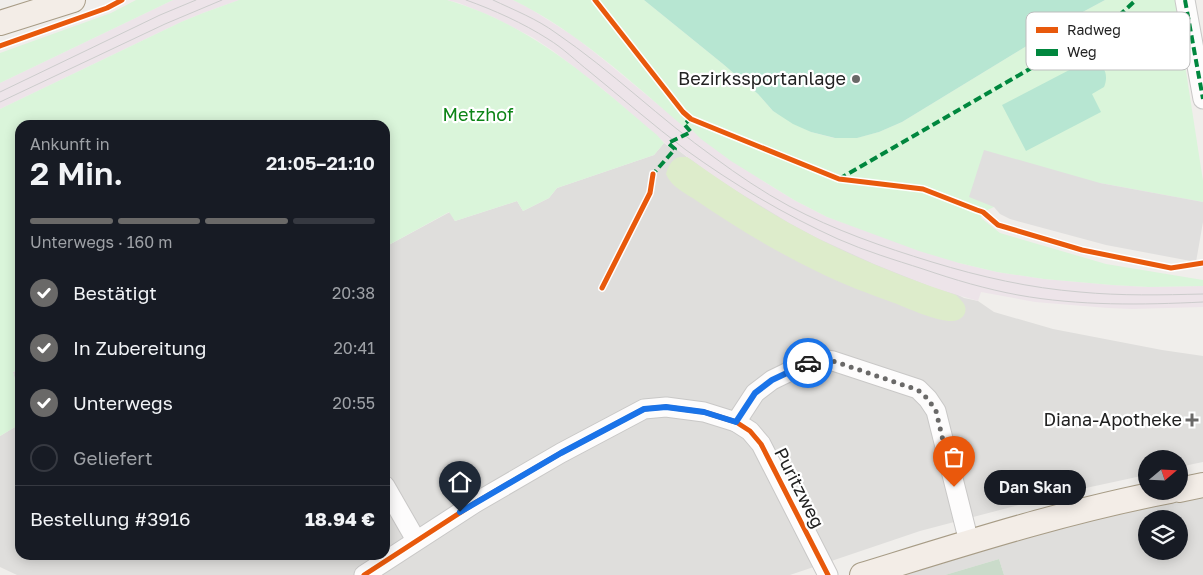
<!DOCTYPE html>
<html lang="de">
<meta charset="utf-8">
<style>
:root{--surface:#171b24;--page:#242831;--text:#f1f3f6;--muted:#9ea1a6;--line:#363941;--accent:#6a6968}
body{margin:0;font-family:"Golos Text",sans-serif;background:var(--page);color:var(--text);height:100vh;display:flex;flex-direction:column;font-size:19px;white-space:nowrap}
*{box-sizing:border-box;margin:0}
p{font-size:16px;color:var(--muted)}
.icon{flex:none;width:28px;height:28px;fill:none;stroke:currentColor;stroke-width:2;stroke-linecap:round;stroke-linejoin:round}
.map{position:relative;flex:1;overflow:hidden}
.drawer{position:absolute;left:15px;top:120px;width:375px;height:440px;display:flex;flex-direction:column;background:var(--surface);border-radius:15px;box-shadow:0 2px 12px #0003}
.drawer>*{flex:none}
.needle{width:32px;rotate:71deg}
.controls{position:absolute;left:1138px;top:450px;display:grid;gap:10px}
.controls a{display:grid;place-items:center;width:50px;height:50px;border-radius:50%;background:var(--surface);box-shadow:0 2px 12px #0003;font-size:25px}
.pin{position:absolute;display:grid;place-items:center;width:42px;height:42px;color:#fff;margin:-51px -21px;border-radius:50% 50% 50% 0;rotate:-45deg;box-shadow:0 0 5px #0007}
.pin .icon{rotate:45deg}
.courier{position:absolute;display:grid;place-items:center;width:50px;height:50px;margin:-25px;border:4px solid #1a73e8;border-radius:50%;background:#fff;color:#222;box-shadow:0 1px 6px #0007}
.bubble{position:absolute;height:35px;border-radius:18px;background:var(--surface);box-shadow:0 2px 12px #0003;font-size:16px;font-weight:600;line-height:35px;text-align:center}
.summary em{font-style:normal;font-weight:600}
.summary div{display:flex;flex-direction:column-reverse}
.summary{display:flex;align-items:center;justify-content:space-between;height:85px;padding:0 15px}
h1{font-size:32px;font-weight:600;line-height:38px}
.bar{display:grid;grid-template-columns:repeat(4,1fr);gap:8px 5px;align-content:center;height:60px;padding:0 15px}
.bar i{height:6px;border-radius:4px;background:var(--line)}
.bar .on{background:var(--accent)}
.bar p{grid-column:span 4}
.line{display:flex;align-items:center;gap:12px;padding:0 15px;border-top:1px solid var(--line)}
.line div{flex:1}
ol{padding:0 15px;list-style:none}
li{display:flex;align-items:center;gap:15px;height:55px}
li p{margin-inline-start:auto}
li .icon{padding:5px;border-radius:50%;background:var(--accent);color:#fff;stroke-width:4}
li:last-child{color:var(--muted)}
li i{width:28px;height:28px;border:2px solid var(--line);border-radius:50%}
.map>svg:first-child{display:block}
.residential{fill:#dfdedc;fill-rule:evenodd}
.industrial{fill:#ede4e9}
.grass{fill:#ddeccb}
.cemetery{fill:#cadbca}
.park{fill:#daf5da}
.pitch{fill:#b7e6d2}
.parking{fill:#e0dfde}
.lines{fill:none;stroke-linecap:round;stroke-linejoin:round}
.minor-casing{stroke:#c9c8c7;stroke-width:21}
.major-casing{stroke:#a79c86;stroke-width:26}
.minor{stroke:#fdfcfc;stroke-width:19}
.major{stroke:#f3ede7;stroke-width:24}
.tram{stroke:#ccc;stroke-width:1}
.quiet{stroke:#00873e;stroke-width:4;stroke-dasharray:8 4;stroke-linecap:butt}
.cycleway-casing{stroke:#fff;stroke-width:8}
.cycleway{stroke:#e8590c;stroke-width:5}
.done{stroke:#6a6968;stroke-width:5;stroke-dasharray:0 9}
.route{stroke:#1a73e8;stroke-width:6}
.poi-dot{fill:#6a6968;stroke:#fff;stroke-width:2}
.labels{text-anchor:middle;stroke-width:4.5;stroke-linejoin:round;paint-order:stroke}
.poi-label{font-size:18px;fill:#222;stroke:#fff;text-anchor:end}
.park-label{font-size:18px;fill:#0c8416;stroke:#fff}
.street-label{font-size:18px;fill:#222;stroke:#fff}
.key{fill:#fff;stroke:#bdbdbd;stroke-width:1}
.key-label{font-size:14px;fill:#222}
</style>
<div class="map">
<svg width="1203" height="575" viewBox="0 0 1203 575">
<rect width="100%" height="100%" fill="#f0eeeb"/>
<g class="residential">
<path d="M664,143L672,149L674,147L687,157L964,298L978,301L994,312L1053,329L1162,350L1203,356V462L1179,467V459H1146V475L1072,491L920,531L790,575H17L0,567V436L20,424V555H385V247L450,212L455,221L517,201L523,211L549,198L557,188L654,155Z"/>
<path d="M20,369V398L13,372Z"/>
<path d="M1203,494V575H1004L999,559L945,575H894L1030,534ZM1146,519H1179V551H1146Z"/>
</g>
<g class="industrial">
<path d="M173,0H239L203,13L181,22L0,109V83Z"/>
<path d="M447,0H513L529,8L575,37L604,60L684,126L687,125L763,181L794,200L827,217L959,263L997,272L1044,279L1112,285L1149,287L1203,286V307L1132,309L1108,308L1035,302L981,292L978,301L934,288L874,264L817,238L789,223L735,190L708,172L674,147L672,149L605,91L552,50L532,37L493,17L459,3Z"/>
</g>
<path class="grass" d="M679,157H687C720,180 753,203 789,223C842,253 899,276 956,295C959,298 962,301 964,304C969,313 961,322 951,321C937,321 911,310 897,304C869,294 842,284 816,271C775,251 735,227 697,201C687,194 671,187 666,174C668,167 671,160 679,157Z"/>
<path class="cemetery" d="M999,559L1004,575H945Z"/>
<g class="park">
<path d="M136,0H173L0,83V53L111,13Z"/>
<path d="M239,0H447C531,24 592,80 657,135L664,143L654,155L557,188L549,198L523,211L517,201L455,221L449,212L385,247V125H20V369L13,372L20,398V424L0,436V109L181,22L203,13Z"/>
<path d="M513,0H644L723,64L758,94L773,111L811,132L834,138H856L879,132L902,122L1079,14L1105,0H1175L1203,181V202L1100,183L994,207L983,212L981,218L1000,233L1106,264L1203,280V286L1149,287L1112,285L1044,279L997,272L959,263L919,251L827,217L794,200L731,161L701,139L687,125L684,127C630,81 577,31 513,0Z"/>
</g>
<g class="pitch">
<path d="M644,0H1105L1079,14L902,122L879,132L857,138H835L811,132L793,124L773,111L758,94L723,64Z"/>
<path d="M1091,62C1105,63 1109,75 1104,87L1092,94L1101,112L1026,151L1002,105L1077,66L1079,68Z"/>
</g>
<path class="parking" d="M984,150L1100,183L1203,202V222L1196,262L1106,245L1010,219L1000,214L994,207L969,197Z"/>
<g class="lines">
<defs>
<g id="minor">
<path d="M1185,0L1203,99"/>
<path d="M736,422L755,393L772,380L811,361L819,359L833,361L918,389L928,399L936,411L969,542"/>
<path d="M385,486L416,540"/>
<path d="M364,575L475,503L561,453L644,409L666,407L704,412L736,422L750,431L761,444L828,575"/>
</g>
<g id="major">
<path d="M0,23L73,0"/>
<path d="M1179,490L1203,485"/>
<path d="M862,575C963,544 1065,511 1170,491"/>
</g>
</defs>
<use href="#minor" class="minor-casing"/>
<use href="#major" class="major-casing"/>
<use href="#minor" class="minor"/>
<use href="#major" class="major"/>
<g class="tram">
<path d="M466,0C494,10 523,23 548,39C563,48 576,61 590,72C622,98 653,125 686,150C733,184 785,215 838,239C865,251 895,260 923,269C955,280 986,289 1018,295C1079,306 1142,305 1203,302"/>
<path d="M493,0C514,10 537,19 556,33C612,71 660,119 715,158C738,175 763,192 789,206C834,230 883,247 932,262C981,277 1030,288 1080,292C1121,296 1162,295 1203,294"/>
<path d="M0,92L160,15L196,0"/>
<path d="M0,102L165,24L222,0"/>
</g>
<g class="quiet">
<path d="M1185,0L1203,99"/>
<path d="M653,177V174L675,149L668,143L691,132L684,124L691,119"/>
<path d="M839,179L1113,21L1136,0"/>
</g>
<defs>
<g id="cycleway">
<path d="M595,0L683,112L691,119L839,179L923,189L977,210L983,212L998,225L1082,250L1171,268L1203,263"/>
<path d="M0,46L107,8L122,0"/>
<path d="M602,288L650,193L653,174"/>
<path d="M364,575L475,503L561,453L644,409L666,407L704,412L736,422L750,431L761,444L828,575"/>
</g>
</defs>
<use href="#cycleway" class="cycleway-casing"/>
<use href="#cycleway" class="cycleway"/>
</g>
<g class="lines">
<path class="done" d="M808,363L820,359L833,361L918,390L928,399L936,411L954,487"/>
<path class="route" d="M460,512L561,453L644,409L666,407L704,412L736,422L755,393L772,380L808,363"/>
</g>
<g class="poi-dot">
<circle cx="856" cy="79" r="5"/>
<path d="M1189.5 412.5h5v5h5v5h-5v5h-5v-5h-5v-5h5z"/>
</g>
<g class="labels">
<g class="poi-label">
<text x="846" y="85">Bezirkssportanlage</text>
<text x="1182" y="426">Diana-Apotheke</text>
</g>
<g class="park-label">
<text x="478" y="121">Metzhof</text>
</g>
<g class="street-label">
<text transform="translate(799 488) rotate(63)" y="6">Puritzweg</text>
</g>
</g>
<rect x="1026" y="12" width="164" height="58" rx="8" class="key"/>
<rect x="1036" y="27" width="22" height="6" fill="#e8590c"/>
<rect x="1036" y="49" width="22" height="7" fill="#00873e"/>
<g class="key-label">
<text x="1067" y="35">Radweg</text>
<text x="1067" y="57">Weg</text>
</g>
</svg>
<div class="controls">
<a><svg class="needle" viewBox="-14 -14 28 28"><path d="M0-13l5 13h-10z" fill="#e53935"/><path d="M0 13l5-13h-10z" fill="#9ea1a6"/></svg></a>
<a><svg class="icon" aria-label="layers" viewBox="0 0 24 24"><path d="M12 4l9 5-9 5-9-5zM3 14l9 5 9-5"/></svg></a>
</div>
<div class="pin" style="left:954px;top:487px;background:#ea580c"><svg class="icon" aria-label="bag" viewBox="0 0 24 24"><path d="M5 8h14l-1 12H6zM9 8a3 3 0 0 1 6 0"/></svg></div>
<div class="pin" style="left:460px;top:512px;background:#1f2937"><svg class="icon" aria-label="home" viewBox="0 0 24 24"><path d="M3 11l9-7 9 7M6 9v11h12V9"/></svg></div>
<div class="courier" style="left:808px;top:363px"><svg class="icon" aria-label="car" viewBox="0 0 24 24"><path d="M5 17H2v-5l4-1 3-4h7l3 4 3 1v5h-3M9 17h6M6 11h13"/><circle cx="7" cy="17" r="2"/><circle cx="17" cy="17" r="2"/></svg></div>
<div class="bubble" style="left:984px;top:470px;width:102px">Dan Skan</div>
<section class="drawer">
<div class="summary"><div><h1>2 Min.</h1><p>Ankunft in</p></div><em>21:05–21:10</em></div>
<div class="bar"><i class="on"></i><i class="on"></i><i class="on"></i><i></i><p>Unterwegs · 160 m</p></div>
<ol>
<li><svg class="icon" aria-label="check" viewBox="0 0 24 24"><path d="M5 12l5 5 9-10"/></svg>Bestätigt<p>20:38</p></li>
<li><svg class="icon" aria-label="check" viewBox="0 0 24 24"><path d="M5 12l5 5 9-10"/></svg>In Zubereitung<p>20:41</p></li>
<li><svg class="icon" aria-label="check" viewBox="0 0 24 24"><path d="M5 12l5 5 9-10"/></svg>Unterwegs<p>20:55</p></li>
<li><i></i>Geliefert</li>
</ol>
<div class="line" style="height:65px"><div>Bestellung #3916</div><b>18.94 €</b></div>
</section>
</div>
